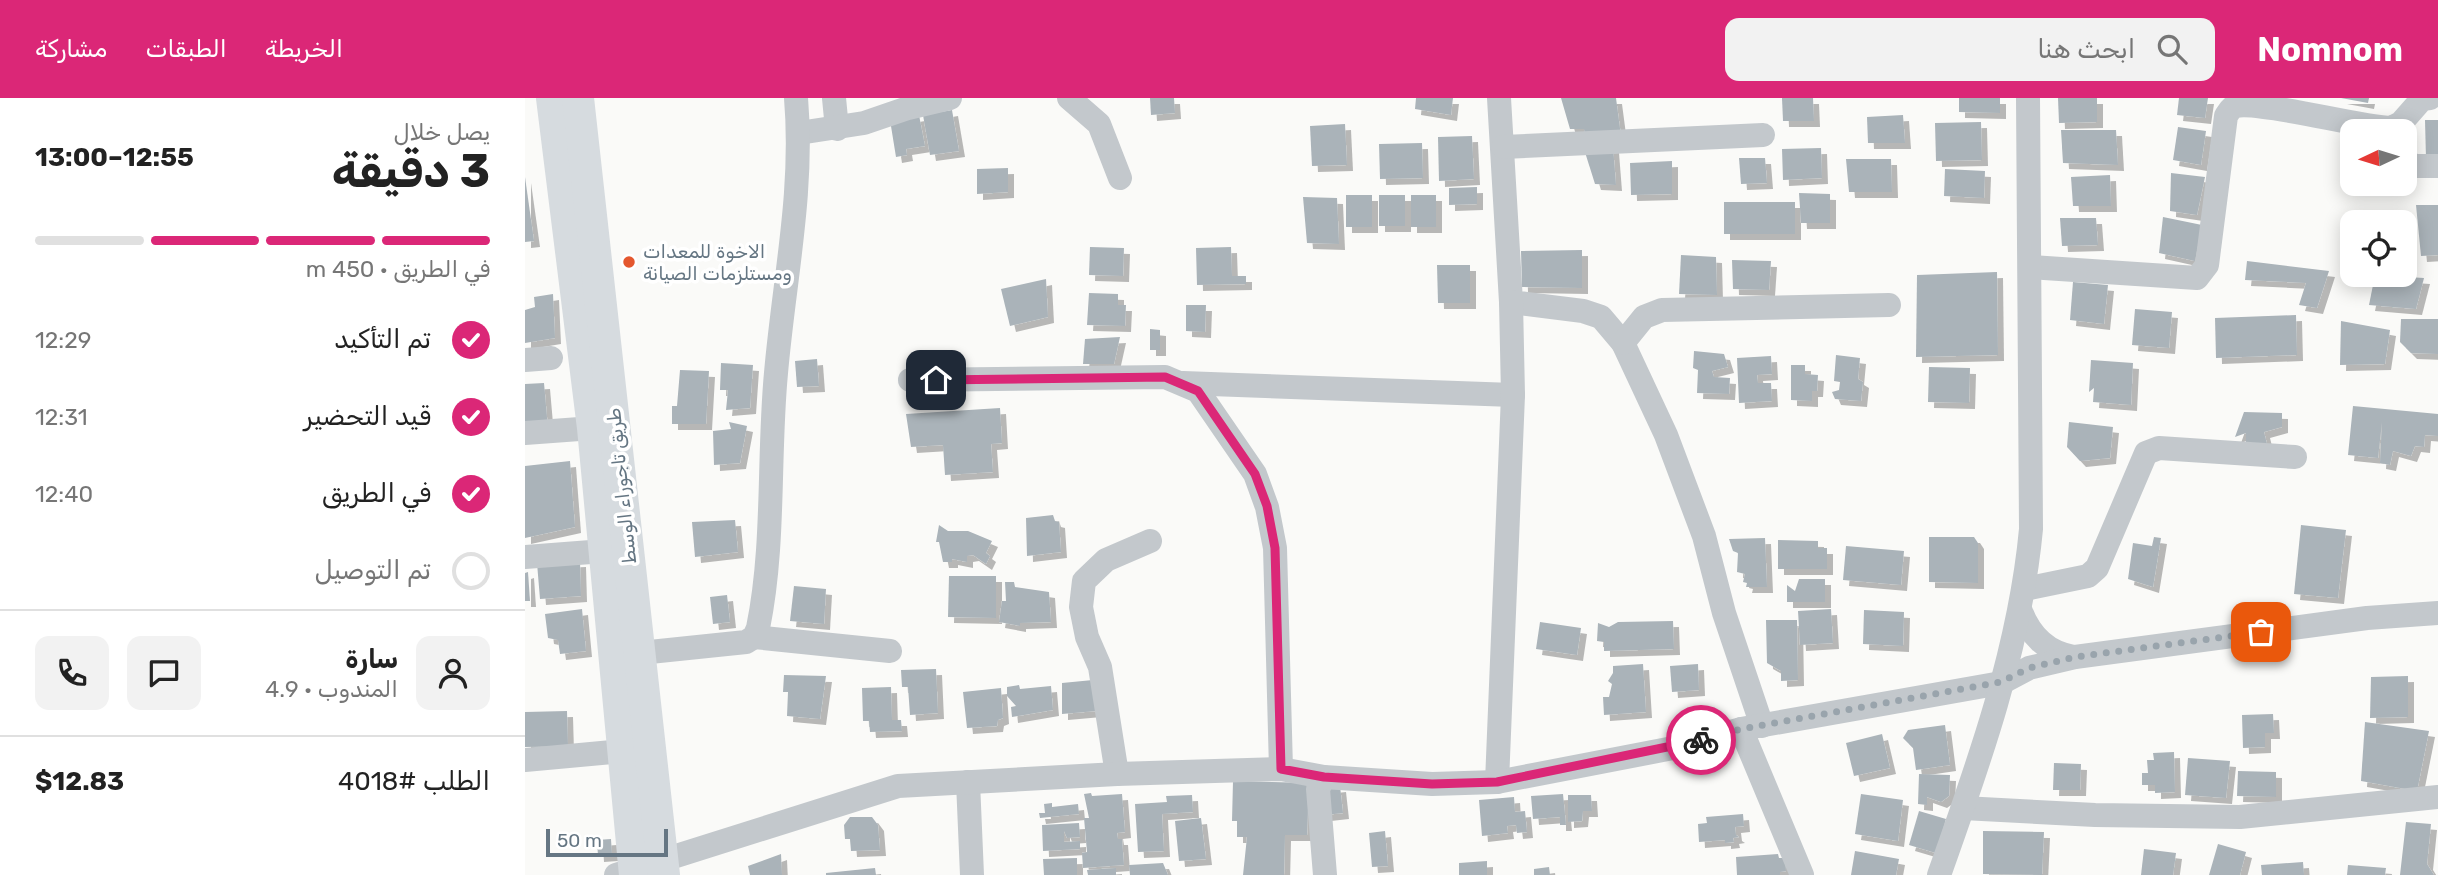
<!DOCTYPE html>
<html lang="ar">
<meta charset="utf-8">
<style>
:root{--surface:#fff;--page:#f2f2f2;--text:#222;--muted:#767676;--line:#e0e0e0;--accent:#db2777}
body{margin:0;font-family:Rubik,Vazirmatn,sans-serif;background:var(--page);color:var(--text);direction:rtl;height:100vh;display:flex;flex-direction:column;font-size:26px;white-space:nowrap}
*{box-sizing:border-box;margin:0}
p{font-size:23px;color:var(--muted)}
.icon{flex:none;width:38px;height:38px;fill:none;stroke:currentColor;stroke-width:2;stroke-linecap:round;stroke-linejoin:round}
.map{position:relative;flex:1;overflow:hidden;direction:ltr}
.drawer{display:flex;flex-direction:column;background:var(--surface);width:525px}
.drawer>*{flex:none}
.needle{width:46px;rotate:266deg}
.buttons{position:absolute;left:1815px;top:21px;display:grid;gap:14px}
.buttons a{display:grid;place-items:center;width:77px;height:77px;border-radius:14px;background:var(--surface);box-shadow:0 4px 18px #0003;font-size:35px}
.scale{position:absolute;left:21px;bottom:18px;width:122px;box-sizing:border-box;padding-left:7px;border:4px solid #657683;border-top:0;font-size:19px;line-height:24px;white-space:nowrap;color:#657683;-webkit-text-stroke:5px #fff;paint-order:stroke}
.pin{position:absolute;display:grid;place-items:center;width:60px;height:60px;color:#fff;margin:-30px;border-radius:14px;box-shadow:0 4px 10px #0006}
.courier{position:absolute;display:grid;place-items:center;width:70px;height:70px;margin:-35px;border:5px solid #db2777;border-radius:50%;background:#fff;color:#222;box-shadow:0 2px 9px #0007}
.headline em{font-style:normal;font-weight:700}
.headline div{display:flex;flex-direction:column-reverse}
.headline{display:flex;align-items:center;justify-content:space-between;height:119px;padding:0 35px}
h1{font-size:46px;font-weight:700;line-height:52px}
.bar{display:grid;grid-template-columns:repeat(4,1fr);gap:10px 7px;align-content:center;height:84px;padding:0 35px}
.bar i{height:9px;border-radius:5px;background:var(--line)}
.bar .active{background:var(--accent)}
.bar p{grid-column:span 4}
.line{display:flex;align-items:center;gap:18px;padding:0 35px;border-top:2px solid var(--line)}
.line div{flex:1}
.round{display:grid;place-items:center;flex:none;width:74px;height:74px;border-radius:14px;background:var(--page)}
ol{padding:0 35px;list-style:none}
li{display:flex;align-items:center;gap:21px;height:77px}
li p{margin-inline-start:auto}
li .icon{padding:7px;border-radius:50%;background:var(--accent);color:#fff;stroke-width:4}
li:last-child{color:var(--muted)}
li i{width:38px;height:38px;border:4px solid var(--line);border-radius:50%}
header{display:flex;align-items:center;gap:42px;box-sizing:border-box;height:98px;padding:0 35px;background:var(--accent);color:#fff}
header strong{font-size:33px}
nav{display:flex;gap:38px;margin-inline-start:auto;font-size:24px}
.search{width:490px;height:63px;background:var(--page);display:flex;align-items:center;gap:18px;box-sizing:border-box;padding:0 24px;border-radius:14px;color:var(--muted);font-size:26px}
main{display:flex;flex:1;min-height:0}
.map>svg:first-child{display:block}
.building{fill:#aab3b9;filter:url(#shadow)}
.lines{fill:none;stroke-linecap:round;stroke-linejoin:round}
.minor{stroke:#c3c8cc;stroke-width:24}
.major{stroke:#d6dbdf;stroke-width:32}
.done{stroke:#99a4ac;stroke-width:7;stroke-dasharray:0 12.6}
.route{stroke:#db2777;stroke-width:9}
.poi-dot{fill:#e4572e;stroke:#fff;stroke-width:2.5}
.labels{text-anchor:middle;stroke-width:7;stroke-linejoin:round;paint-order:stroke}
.poi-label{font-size:19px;fill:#657683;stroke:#fff;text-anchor:start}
.street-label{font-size:19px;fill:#657683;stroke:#fff}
</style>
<header>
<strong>Nomnom</strong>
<div class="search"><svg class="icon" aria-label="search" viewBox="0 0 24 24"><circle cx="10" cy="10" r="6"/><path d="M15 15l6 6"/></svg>ابحث هنا</div>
<nav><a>الخريطة</a><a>الطبقات</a><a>مشاركة</a></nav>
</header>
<main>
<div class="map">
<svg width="1913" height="777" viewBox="0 0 1913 777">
<defs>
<filter id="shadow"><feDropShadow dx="6" dy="6" stdDeviation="0" flood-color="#0004"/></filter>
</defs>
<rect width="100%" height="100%" fill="#fafaf8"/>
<g class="building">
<path d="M625,0H649L650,15L626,17Z"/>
<path d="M891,0H928L926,17L890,11Z"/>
<path d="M1036,0H1091L1096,38L1061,42L1059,31H1045Z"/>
<path d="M1257,0H1288L1289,23H1258Z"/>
<path d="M1434,0H1475V15L1434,14Z"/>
<path d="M1533,0H1572V24L1534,25Z"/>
<path d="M1654,0H1683L1680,20L1652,17Z"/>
<path d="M1816,0H1844L1843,5Z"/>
<path d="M427,12L434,53L405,57L398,17Z"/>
<path d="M394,17L400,48L381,51L382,57L371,59L365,22Z"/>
<path d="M1378,17L1380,45H1343L1342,19Z"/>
<path d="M1900,22H1913V60L1901,61Z"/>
<path d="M1456,24L1457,62L1411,63L1410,25Z"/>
<path d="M820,26L822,67L787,68L785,28Z"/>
<path d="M1653,29L1681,33L1676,67L1648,62Z"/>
<path d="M1536,32H1591L1593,67L1538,65Z"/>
<path d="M947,38L949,81L914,83L913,39Z"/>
<path d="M897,45L898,80L855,81L854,46Z"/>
<path d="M1088,49L1091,87L1070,86L1059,51Z"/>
<path d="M1296,50L1297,80L1258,82L1257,51Z"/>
<path d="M1214,60H1240L1242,85L1216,86Z"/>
<path d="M1321,61H1366L1367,94H1324Z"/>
<path d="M1147,63V96L1106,97L1105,65Z"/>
<path d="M483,70V94L452,96V71Z"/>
<path d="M1420,71L1460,73L1459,100L1419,98Z"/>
<path d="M1646,75L1680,79L1672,117L1645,113Z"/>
<path d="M1585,77L1586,108H1548L1546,79Z"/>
<path d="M0,79L9,143L0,144Z"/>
<path d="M952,89V106L924,107V90Z"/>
<path d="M1274,95L1305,96V125H1276Z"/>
<rect x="821" y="97" width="26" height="32"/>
<rect x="854" y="97" width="26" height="31"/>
<rect x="886" y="97" width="25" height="32"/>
<path d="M778,99L812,100L814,146L782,145Z"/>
<rect x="1199" y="104" width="71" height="32"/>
<path d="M1891,107H1913V157L1896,158Z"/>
<path d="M1837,117L1871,118V124H1837Z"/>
<path d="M1638,119L1677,127L1670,163L1634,155Z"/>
<path d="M1535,120H1571L1573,147L1537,148Z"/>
<path d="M565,149L599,150L598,178L564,177Z"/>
<path d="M706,149L707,178H721V186L672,187L671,150Z"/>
<path d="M1057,152V190L997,189L996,153Z"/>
<path d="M1156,157L1191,159L1192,197L1154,196Z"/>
<path d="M1207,162L1246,163L1244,192L1208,191Z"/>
<path d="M1722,163L1804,173L1792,210L1774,207L1781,185L1720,182Z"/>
<path d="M912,167H945V205H913Z"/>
<path d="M1472,174L1473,257L1391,259L1392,177Z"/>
<path d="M1850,177L1899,180L1891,211L1844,207Z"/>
<path d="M521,181L523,219L485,228L476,191Z"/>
<path d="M1548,184L1583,187L1579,226L1545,222Z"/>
<path d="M564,195L593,196V207H601L600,228L562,227Z"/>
<path d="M28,196L30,240L0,245V212L10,209L9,199Z"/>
<path d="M661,207H681L680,234L661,233Z"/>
<path d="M1610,211L1647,214L1644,250L1607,247Z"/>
<path d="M1771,217L1772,257L1691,260L1690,220Z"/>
<path d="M1876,221H1913V256L1886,255L1875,244Z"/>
<path d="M1816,223L1865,232L1860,266L1815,267Z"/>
<path d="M625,231L635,232V252H625Z"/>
<path d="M595,239L589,266H558L560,241Z"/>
<path d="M1169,253L1199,256L1203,269L1187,273L1189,279L1205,280L1204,296L1172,295L1173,272L1168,270Z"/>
<path d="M1311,257L1335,260L1333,281L1338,284L1336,303L1310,301L1307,294L1314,292L1315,284L1309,283Z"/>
<path d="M1246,258L1247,276L1232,277L1233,285H1246L1247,303L1214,305L1212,260Z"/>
<path d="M292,261L294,288L272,289L270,263Z"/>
<path d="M1566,262L1608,265L1606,307L1568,304L1569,290L1564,294Z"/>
<path d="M196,265L228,267L225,310L201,312L203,292H195Z"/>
<path d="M1266,267H1280V276L1293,277L1292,293H1287V303L1266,302Z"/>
<path d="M1404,269L1445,270L1444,305L1403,304Z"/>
<path d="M155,272L184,273L181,326H147V308H152Z"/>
<path d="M19,285L23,331L0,330V286Z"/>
<path d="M1828,308L1913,316V338L1900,337L1899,349L1890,348L1886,358L1868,353L1865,367L1855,365L1857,324L1853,360L1823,357Z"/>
<path d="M475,310L477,345L466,346L468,374L420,377L418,347L386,349L381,316Z"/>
<path d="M1719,314L1757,315V329L1739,334L1742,346L1721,345V335L1710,339Z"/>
<path d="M204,324L222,328L215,365L189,367L188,333L206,331Z"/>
<path d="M1544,324L1588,329L1585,360L1555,363L1542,349Z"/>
<path d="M45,363L50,429L0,440V368Z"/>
<path d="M528,417L530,423L534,424L536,454L502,458L501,420Z"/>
<path d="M210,422L213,454L170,459L167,424Z"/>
<path d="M414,427L423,433H443L467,443L461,455L465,458L461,466L448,457L442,458V464L427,461V464H418L414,444H411Z"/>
<path d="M1776,427L1821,432L1813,500L1769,496Z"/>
<path d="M1404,439H1449L1453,445V485L1404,484Z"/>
<path d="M1629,439L1636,440L1628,489L1603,481L1608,445L1627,448Z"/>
<path d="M1240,440L1242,489H1221L1222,485L1218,484L1220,476L1212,474L1213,455L1208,453L1204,441Z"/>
<path d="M1253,442L1293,443V450H1302V471H1253Z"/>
<path d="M1321,448L1379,453L1376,487L1318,482Z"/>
<path d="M55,463L56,498L15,501L12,465Z"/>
<path d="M3,474L5,503H0V475Z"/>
<path d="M424,478H471V520L423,519Z"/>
<path d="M1274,481H1300V504H1262V487L1270,493Z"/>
<path d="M480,484H489L490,489L524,494L526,524L495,525V528L474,524L477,503H481Z"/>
<path d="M269,488L301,491L299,526L265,523Z"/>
<path d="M202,497L205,524L188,526L185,499Z"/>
<path d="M57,511L61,553L35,556L33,542L23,540L20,516Z"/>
<path d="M1306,511L1308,545L1275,547L1273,513Z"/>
<path d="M1339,512L1379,514L1378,548L1338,546Z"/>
<path d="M1241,522H1272L1273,582L1256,583V573L1242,565Z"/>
<path d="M1148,523L1149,551L1079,553V544L1072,543L1073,525L1084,529L1093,524Z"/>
<path d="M1015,524L1056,530L1052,557L1011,551Z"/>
<path d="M1118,566L1121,614L1079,617L1078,599H1084L1087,586L1083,583L1088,575V568Z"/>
<path d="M1173,566L1174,592L1147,594L1145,568Z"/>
<path d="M411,571L413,615L385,617L383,589H377L376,572Z"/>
<path d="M259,577L301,578L295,621L262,618L263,594H258Z"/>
<path d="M1883,578V619L1845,620L1846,579Z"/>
<path d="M568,582L571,613L537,616V585Z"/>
<path d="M494,587L495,591L526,588L528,612L487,619L486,609L491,608L482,598V589Z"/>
<path d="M366,589L367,622H376L377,633L345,634L344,623H338L337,590Z"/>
<path d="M476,590L478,620L473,622L472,628L442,630L438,594Z"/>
<path d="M42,613L43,648L0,649V614Z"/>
<path d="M1748,616L1749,635H1740V649L1718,650L1717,617Z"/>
<path d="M1840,624L1904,633L1892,693L1836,683Z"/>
<path d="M1420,627L1425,667L1391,672L1388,650L1378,640L1383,632Z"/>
<path d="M1357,636L1365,670L1329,678L1321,645Z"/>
<path d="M1649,654L1650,694L1630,695V687H1617V675H1623L1622,662H1629L1628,655Z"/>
<path d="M1663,660L1705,663L1701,700L1660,697Z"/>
<path d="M1529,665L1556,666L1555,692H1528Z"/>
<path d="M1713,673L1751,674V699L1712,698Z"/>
<path d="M1394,676L1425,677L1424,698L1416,704L1402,699V707L1393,706Z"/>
<path d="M708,683L784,685L782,737H760L759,777H718L722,739H712V723H707Z"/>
<path d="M815,688L818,715L800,717L797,690Z"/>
<path d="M566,695L567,698L597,696L600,734L592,735L593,741H597L599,767L558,770L557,755L562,754L559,720H564L559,696Z"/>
<path d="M1038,696L1041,727H1035V719L1008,721L1006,698Z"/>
<path d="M1336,696L1378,702L1373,743L1330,736Z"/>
<path d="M667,697L668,714L637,716L639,753L613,754L610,706L642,704L641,698Z"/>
<path d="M1043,697H1066L1067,713H1058L1057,723L1043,724Z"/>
<path d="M989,699L990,714L1000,713L1002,734L992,735L991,727L982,728L983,735L957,738L954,702Z"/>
<path d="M527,705V709L553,706L554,716L515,720L514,715H520L519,706Z"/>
<path d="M1394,713L1421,721L1411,755L1384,747Z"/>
<path d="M1218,716L1219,728L1210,729L1211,737L1214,739L1208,740L1209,744L1200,745V742L1174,744L1173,726L1182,725L1181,719Z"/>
<path d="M325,719H347L353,727L355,752L326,753L325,741H320L319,727Z"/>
<path d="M676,720L681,761L654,763L650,723Z"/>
<path d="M1881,724L1906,726L1902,766L1909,777H1875Z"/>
<path d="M554,725L555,739L542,740L539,733V744L555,743V751L518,753L517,727Z"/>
<path d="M860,733L863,768L847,769L844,735Z"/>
<path d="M1458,733L1519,734L1517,777L1458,776Z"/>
<path d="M86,741L87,757L73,758L72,742Z"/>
<path d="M1693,746L1721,754L1715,777H1684Z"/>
<path d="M1619,751L1651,755L1648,777H1616Z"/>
<path d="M1330,753L1374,761L1371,777H1326Z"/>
<path d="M256,756L257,777H225L223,768Z"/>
<path d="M1253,756L1254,760H1260L1261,773L1255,774V777H1212L1211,759Z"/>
<path d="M552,760V777H519L518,761Z"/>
<path d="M962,763V777H934V765Z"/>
<path d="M1778,764L1779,777H1737L1736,767Z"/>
<path d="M638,765L643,777H605L604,767Z"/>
<path d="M1823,767L1861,770L1860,777H1822Z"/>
<path d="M1024,769L1025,777H1009V771Z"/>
<path d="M350,770L351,777H301V775Z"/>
<path d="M591,770V777H563L562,772Z"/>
</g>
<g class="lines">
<g class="minor">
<path d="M309,0L312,31"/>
<path d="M544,0L574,26L595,80"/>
<path d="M974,0L986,204L1058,213L1076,219L1098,245L1141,337L1179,438L1199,515L1237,628"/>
<path d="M274,35L339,25L383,10L425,0"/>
<path d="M978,49L1238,37"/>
<path d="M1880,63L1890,68H1913"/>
<path d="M1505,169L1672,180L1682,167L1701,18C1703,15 1705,11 1708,9C1728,0 1836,30 1866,30L1876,25L1897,1L1905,0"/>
<path d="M1098,245L1119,219L1137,212L1364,207"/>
<path d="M0,262L26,260"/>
<path d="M385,282L640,279L673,293L730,376L742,409L750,450L756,671"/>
<path d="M658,285L988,297"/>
<path d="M0,335L68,330"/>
<path d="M0,459L79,453"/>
<path d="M1500,491L1563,478L1572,470L1621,355L1634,350L1770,359"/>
<path d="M1495,511C1504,536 1522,555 1549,559"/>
<path d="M229,539L365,553"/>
<path d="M115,555L221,544L229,539L233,530C250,447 243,359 251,275C259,182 279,94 271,0"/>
<path d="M1216,631L1277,777"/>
<path d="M0,662L98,653"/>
<path d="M592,676L575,569L562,539L556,509L559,483L581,462L625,443"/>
<path d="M799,679L793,691L800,777"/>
<path d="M443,684L447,777"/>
<path d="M972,684L988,297L986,204"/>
<path d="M1438,710L1570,717L1715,719L1913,699"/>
<path d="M91,777L373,688L592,676L756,671L799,679L907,686L972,684L1148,650L1216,631L1476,585L1504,570L1550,559L1842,520L1913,515"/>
<path d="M1414,777C1454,665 1495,550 1506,431L1503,0"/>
</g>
<g class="major">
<path d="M27,0L68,330L110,777"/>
<path d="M53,0L139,777"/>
</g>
</g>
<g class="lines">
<path class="done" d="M1176,642L1216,631L1476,584L1504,570L1550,559L1736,534"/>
<path class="route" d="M411,282L640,279L673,293L730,376L742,408L750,450L756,671L799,679L907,686L972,684L1176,642"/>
</g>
<circle class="poi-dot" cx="104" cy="164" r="7"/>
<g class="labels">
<g class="poi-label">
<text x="118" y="160">الاخوة للمعدات<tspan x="118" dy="22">ومستلزمات الصيانة</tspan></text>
</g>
<g class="street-label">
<text transform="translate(96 388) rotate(-96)" y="7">طريق تاجوراء الوسط</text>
</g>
</g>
</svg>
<div class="buttons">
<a><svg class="needle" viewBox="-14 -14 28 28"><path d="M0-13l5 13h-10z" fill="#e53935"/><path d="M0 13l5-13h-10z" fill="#767676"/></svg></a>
<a><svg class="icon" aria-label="locate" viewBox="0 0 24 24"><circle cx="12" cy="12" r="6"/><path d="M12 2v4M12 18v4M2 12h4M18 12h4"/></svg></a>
</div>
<div class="scale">50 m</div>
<div class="pin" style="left:1736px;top:534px;background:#ea580c"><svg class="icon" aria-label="bag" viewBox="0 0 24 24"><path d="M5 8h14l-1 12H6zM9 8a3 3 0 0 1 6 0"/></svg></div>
<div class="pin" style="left:411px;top:282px;background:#1f2937"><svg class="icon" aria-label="home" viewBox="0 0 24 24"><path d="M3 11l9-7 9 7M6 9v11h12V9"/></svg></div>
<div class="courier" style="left:1176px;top:642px"><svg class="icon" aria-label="bike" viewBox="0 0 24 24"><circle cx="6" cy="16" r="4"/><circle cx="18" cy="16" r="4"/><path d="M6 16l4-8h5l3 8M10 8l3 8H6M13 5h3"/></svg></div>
</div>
<section class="drawer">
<div class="headline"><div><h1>3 دقيقة</h1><p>يصل خلال</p></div><em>12:55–13:00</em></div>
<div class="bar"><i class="active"></i><i class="active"></i><i class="active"></i><i></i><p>في الطريق · 450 m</p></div>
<ol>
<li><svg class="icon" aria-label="check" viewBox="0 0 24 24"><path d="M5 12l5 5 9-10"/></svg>تم التأكيد<p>12:29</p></li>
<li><svg class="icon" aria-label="check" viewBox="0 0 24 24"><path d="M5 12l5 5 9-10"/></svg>قيد التحضير<p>12:31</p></li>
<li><svg class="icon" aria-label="check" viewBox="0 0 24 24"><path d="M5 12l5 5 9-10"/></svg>في الطريق<p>12:40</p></li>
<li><i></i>تم التوصيل</li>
</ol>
<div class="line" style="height:126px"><a class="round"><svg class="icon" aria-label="person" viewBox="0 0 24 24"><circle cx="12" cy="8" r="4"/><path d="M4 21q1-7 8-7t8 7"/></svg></a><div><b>سارة</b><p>المندوب · 4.9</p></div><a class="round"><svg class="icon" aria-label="chat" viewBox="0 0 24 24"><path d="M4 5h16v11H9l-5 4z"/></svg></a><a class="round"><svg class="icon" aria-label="phone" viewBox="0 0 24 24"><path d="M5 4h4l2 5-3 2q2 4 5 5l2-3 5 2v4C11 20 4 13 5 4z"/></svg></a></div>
<div class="line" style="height:91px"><div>الطلب #4018</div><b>$12.83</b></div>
</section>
</main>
